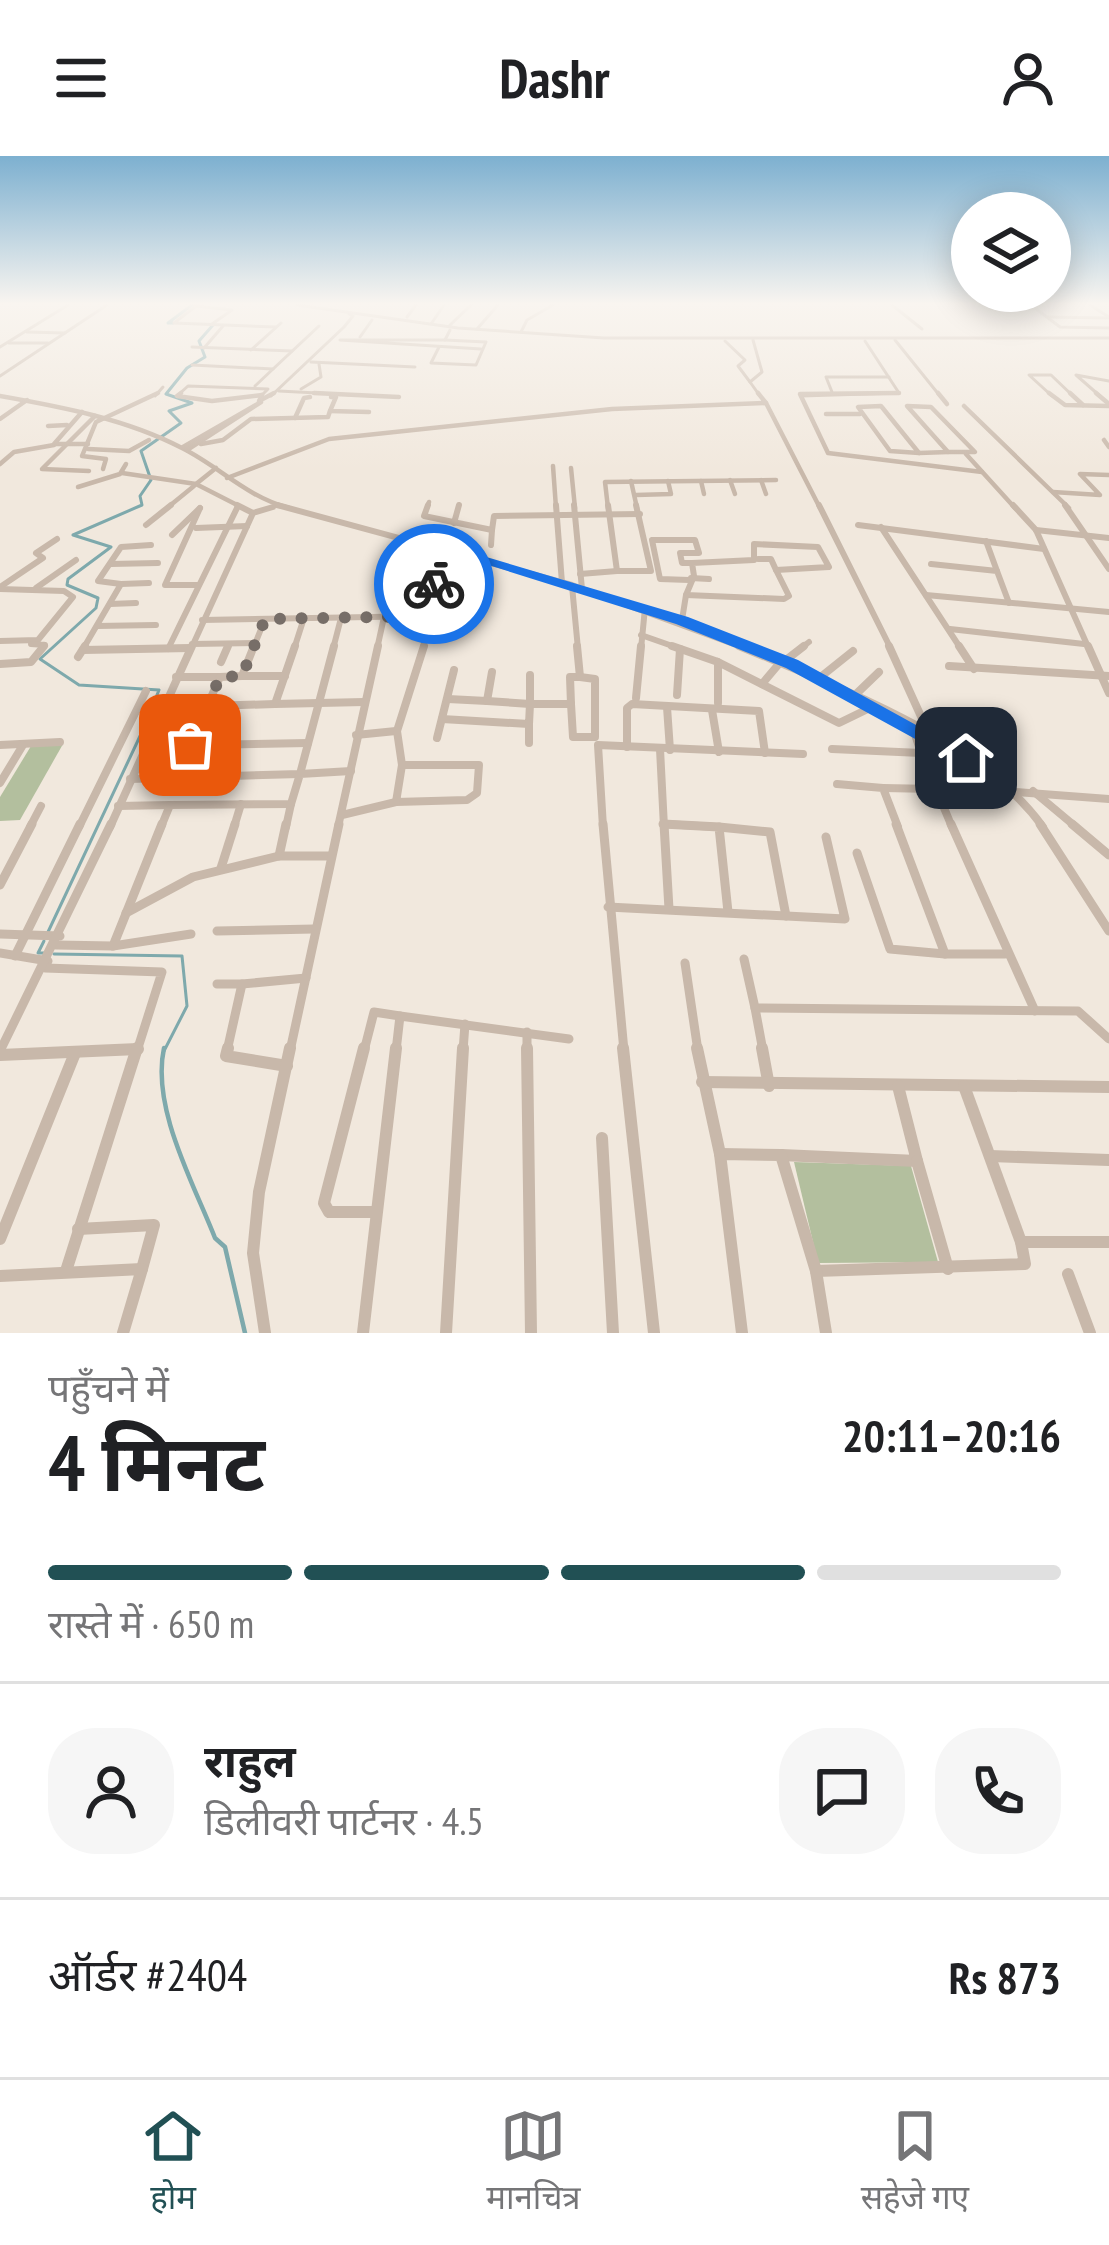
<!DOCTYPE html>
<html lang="hi">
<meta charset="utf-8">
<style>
:root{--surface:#fff;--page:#f6f6f6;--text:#202124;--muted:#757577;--line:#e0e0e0;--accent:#215054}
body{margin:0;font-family:"PT Sans Narrow","Noto Sans Devanagari",sans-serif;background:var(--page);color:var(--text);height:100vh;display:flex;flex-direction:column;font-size:45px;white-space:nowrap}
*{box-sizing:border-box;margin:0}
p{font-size:39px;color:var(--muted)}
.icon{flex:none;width:66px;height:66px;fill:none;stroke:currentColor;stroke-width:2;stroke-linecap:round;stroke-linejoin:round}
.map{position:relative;height:1177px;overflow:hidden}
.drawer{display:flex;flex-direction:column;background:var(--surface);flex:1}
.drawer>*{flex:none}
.fabs{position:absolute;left:951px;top:36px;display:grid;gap:24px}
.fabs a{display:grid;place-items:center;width:120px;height:120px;border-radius:50%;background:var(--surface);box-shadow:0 6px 30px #0003;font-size:60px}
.pin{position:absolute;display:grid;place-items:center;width:102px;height:102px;color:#fff;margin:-51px;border-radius:24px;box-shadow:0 6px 18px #0006}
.courier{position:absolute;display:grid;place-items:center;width:120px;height:120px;margin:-60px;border:9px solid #1a73e8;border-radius:50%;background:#fff;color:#222;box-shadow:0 3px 15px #0007}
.overview em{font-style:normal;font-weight:700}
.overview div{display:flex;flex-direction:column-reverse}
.overview{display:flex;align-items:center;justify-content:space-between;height:204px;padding:0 48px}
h1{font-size:78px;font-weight:700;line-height:90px}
.bar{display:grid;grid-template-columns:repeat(4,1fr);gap:18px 12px;align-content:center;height:144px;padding:0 48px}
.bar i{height:15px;border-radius:9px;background:var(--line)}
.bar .selected{background:var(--accent)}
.bar p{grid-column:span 4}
.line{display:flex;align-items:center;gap:30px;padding:0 48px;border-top:3px solid var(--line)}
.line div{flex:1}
.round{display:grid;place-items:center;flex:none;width:126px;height:126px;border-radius:48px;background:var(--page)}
header{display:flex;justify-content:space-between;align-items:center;height:156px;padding:0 48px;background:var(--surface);font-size:54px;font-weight:700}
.menu{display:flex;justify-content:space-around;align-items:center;height:168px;border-top:3px solid var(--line);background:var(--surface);font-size:33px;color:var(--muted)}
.menu a{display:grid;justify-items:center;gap:6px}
.menu .selected{color:var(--accent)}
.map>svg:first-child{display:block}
.green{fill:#b3bf9e}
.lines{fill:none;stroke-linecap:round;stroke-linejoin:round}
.stream-far1{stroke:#7ea9ac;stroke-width:3}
.stream{stroke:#7ea9ac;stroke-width:4.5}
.minor-far5{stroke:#c8b8aa;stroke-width:3}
.minor-far4{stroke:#c8b8aa;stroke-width:4.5}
.minor-far3{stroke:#c8b8aa;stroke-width:6}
.minor-far2{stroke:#c8b8aa;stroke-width:8}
.minor-far1{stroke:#c8b8aa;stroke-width:9}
.minor{stroke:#c8b8aa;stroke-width:12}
.route{fill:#1a73e8}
.done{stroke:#776e68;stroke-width:12;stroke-dasharray:0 21.6}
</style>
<header><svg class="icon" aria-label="menu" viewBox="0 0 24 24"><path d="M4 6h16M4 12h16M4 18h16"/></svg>Dashr<svg class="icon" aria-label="person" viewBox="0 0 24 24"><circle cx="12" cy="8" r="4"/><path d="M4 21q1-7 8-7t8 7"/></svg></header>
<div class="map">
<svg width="1109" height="1177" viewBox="0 0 1109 1177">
<rect width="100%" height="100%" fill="#f1e8dd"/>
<g class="green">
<path d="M63,588L20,664L0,665V641L31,590Z"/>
<path d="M794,1006L911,1010L938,1106L818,1107Z"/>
</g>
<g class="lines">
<g class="stream-far1">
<path d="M173,167H168L192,149"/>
<path d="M147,564L159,534L79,529L40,503L96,452L98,442L67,429L68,423L111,391L73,379L142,349L140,340L151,324L141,295L181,267L169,255L192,247L166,238L187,212L205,201L199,185L213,169"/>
<path d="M48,776L141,578"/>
<path d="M44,785L38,797H44"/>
<path d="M54,798L182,800L187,850L164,895"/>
</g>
<path class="stream" d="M164,892C151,952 194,1028 215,1082L225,1091L245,1177"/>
<g class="minor-far5">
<path d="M297,149L458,172L604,182H1109"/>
<path d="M892,149L922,173"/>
<path d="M1004,149L1011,155"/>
<path d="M1031,149L1060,171L1109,172"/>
<path d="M1090,149L1109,161"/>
<path d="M407,161L416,149"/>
<path d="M1048,161L1109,162"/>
<path d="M212,168L232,154L196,150L174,167L276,171"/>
<path d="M431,168L444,149"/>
<path d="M450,169L471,149"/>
<path d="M477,173L498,149"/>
<path d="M450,174L445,184H340L481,193"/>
<path d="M27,176L65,177"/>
<path d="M521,176L527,164L553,149"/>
<path d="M360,181L372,164"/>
<path d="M753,184L762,216L750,226L760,240"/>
<path d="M895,184L940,240"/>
<path d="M725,185L745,204L738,210L750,226"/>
<path d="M9,187H48"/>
<path d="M0,191L68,149"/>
<path d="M192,191L292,195"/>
<path d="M439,191L431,207L476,209L486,186L445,184"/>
<path d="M204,192L223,170"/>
<path d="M251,194L281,167"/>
<path d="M311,206L415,211"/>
<path d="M192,209L273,213L255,230"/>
<path d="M273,213L319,170"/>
<path d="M0,220L107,149"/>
<path d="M301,233L321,221L319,208"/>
<path d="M279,235L374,240"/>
<path d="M832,236L826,221H889"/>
<path d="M155,240L163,231"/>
<path d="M177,240L188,230L268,233L262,239"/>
<path d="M256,240L262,239"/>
<path d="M271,240L344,171L353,160L349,158"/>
<path d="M801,240L899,237L865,185"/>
<path d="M1052,240L1029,219H1051L1073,240"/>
<path d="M1100,240L1076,219L1109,225"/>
</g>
<g class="minor-far4">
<path d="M181,237L177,240L212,245L262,239"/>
<path d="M314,237L399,241"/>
<path d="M899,237L800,238L828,297L982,316"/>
<path d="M938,237L947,248"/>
<path d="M1049,237L1065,249L1109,250"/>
<path d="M1070,237L1083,249"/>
<path d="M1096,237L1109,248"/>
<path d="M262,239L259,245L274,237"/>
<path d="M0,240C62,251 126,263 182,292C220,311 247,341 289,352"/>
<path d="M331,241H336L330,255L369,256"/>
<path d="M766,247L820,352"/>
<path d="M881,250L919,297L890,295L858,251Z"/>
<path d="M907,250L931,251L975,296H948Z"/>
<path d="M964,250L1069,352"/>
<path d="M82,256L54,288H88"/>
<path d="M826,258H860"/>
<path d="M295,262L304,242L310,241"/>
<path d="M0,263L27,244"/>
<path d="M48,270L67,269"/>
<path d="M1104,284L1109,291"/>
<path d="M201,288L223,284L251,263L328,261L330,255"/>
<path d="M183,291L261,246L187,294"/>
<path d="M88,293L129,295L149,284"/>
<path d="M919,297L948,296"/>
<path d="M966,298L1015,352"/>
<path d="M0,308L14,296L54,289"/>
<path d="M553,310L556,352"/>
<path d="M571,312L575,352"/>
<path d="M103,313L106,303L82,300L96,266L158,237"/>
<path d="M89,315L42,313L95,260"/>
<path d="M122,317L196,328L243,352"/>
<path d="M227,322L329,283L612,253L766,247L758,237"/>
<path d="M730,324L735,338"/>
<path d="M761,324L766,338"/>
<path d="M631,325L637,352"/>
<path d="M701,325L704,338"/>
<path d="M196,328L216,312"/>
<path d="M78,331L120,318L126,308"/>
<path d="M1053,336L1100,339L1080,318L1109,319"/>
<path d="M636,339L671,338L668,325"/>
<path d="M167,352L194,330"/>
<path d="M427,352L429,346"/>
<path d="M608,352L605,326L776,324"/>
</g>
<g class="minor-far3">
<path d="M237,349L253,357"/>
<path d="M277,349L572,429L747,493"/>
<path d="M428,349L424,360L492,374L494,360L640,358"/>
<path d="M556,349L562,427"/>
<path d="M574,349L582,433"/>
<path d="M608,349L617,415H651L636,349"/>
<path d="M819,349L891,493"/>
<path d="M1013,349L1036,374L1089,493"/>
<path d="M1065,349L1109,413"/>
<path d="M454,367L459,349"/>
<path d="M146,369L171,349"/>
<path d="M858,369L1044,393"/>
<path d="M881,371L961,493"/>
<path d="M196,372L247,370"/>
<path d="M1036,374L1109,382"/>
<path d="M172,379L200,352"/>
<path d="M986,385L997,415"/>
<path d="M754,388L818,391L829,411L776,414L789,440L784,443L686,439L694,420L692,407L754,404Z"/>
<path d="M491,389L492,374"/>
<path d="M758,403H771L776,414"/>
<path d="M111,408L158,407"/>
<path d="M931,408L997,415L1009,447"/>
<path d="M580,418L617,415"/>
<path d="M691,422L709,423"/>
<path d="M689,424L660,423L652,384H695L699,397H680L682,407H692"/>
<path d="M121,428L149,427"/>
<path d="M198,429H165L200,352"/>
<path d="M572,430L578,493"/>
<path d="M0,431L43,402L36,397L57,383"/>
<path d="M36,432L76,404"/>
<path d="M0,433L64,435L73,441L38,484L0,485"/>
<path d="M926,439L1109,456"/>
<path d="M110,448L136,447"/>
<path d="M202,464L428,460L441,390"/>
<path d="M682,464L686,439"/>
<path d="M97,470L156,469"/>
<path d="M950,473L1084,488"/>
<path d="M641,479L681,493"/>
<path d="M31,488L45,489L42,493"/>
<path d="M192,488L256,487"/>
<path d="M83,493L121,428L98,425L121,391L151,389"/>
<path d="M142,493L190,492"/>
<path d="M168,493L238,350"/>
<path d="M191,493L253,357L273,351"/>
<path d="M227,493L229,488"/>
<path d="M253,493L265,463"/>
<path d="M294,493L304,462"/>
<path d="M333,493L341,462"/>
<path d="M377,493L393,420"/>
<path d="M423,493L428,460"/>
<path d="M641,493L645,452"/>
<path d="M800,493L809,486"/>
</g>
<g class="minor-far2">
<path d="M295,490L275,548L364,546"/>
<path d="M577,490L580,521"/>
<path d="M672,490L718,506V547"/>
<path d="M739,490C837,531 980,583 1043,671"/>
<path d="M889,490L929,578"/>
<path d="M959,490L974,513"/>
<path d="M1088,490L1109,537"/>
<path d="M83,494L190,492"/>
<path d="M78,501L85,490"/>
<path d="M786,504L804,490"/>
<path d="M221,506L228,490"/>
<path d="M718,506L839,567L874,550"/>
<path d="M0,508L31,506L44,490"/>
<path d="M949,510L1109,520"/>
<path d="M242,520H285"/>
<path d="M176,521H220"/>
<path d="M818,523L853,495"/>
<path d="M762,528L778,509"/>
<path d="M677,539L680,493"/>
<path d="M853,541L879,516"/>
<path d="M636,542L641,490"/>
<path d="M448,543L487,545L492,516"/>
<path d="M487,545L530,548V519"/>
<path d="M571,548L570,521H580"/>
<path d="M208,550L275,548"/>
<path d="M667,551L670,594"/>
<path d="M712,554L719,596"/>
<path d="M442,563L529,568L530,548H571L573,581H595V523L580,521"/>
<path d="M529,568V587"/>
<path d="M912,569L921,597L958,598"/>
<path d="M356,579L396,575"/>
<path d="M437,582L454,514"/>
<path d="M0,589L60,586"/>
<path d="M190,589L220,521L242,520L254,490"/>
<path d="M145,590L308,587"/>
<path d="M627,591V552L632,548L759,555L765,597"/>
<path d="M660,593L664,671"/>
<path d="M832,593L921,597L952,671"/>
<path d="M402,609H479L477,637L467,644L396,646Z"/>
<path d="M402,609L397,575L424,490"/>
<path d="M130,623L300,618L334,490"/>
<path d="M0,627L23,589"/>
<path d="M837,628L883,632L898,671"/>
<path d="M933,630H1003"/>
<path d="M883,632L934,633"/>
<path d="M1033,635L1076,671"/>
<path d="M1015,636L1109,643"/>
<path d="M118,650L170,649"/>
<path d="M342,659L396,646"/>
<path d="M663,668L718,671"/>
<path d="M30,671L41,650"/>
<path d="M79,671L146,535"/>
<path d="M110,671L192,490"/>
<path d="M161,671L170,649L291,648L300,618L351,615"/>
<path d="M234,671L241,648"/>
<path d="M286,671L291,648"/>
<path d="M338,671L378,490"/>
<path d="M603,671L598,589L803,598"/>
</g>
<g class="minor-far1">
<path d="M286,668L279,700H331"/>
<path d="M603,668L624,895"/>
<path d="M663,668L719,671L728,756"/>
<path d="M664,668L669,753"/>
<path d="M896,668L945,798H1005"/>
<path d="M951,668L1035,855"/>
<path d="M1040,668L1109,775"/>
<path d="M1072,668L1109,699"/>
<path d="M719,671L770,676L786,760"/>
<path d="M857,697L890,793L945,798"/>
<path d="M221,712L235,668"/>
<path d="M0,729L32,668"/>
<path d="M608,751L845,763L826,681"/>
<path d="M126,757L193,721L279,700"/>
<path d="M217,775L314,773"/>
<path d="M0,778L60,780"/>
<path d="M56,789L113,790L162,668"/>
<path d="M113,790L191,778"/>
<path d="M0,797L48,805"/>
<path d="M15,800L80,668"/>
<path d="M744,803L755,852L1078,855L1109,883"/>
<path d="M685,807L698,895"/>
<path d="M45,812L162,816L137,895"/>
<path d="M217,828H242L227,895"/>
<path d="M242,828L306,822"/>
<path d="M755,852L763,895"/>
<path d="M527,876V895"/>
<path d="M0,895L111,668"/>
<path d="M82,895L138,893"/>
<path d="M290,895L339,668"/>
<path d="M364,895L374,856L400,860"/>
<path d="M396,895L400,860L569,883"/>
<path d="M463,895L465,868"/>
</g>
<g class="minor">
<path d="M228,892L226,900L287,910"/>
<path d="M364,892L324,1047L329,1056H375"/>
<path d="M527,892L531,1177"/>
<path d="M623,892L654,1177"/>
<path d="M697,892L720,998"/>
<path d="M762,892L769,930"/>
<path d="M0,899L138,893"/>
<path d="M702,926L1109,931"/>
<path d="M964,930L1021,1086"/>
<path d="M602,982L613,1177"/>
<path d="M781,999L917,1005L898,930"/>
<path d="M990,1000L1109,1004"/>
<path d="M917,1005L948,1113"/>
<path d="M78,1073L154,1069L142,1113"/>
<path d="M0,1083L75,897"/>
<path d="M66,1115L137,892"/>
<path d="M816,1115L1025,1108L1021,1086H1109"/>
<path d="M1068,1118L1090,1177"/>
<path d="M0,1120L142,1113L123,1177"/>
<path d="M265,1177L253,1097L259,1036L290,892"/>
<path d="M363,1177L396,892"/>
<path d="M446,1177L463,892"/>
<path d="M742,1177L720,998L781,999L816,1115L826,1177"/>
</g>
</g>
<linearGradient id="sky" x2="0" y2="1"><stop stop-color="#7db0d0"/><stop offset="0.47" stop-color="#f9f5f0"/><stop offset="1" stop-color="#f9f5f0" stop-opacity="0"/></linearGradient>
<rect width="1109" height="314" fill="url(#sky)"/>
<path class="route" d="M436,386L688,461L798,504L976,602L959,607L786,512L676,468L447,396L442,428L429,431Z"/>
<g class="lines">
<path class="done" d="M190,589L220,521L242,520L265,463L428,460L434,428"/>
</g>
</svg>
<div class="fabs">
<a><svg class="icon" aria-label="layers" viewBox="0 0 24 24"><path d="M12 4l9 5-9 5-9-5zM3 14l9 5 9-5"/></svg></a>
</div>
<div class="pin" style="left:190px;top:589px;background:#ea580c"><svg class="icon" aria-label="bag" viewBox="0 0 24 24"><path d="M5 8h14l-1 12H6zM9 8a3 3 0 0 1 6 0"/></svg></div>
<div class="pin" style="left:966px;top:602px;background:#1f2937"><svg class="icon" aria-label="home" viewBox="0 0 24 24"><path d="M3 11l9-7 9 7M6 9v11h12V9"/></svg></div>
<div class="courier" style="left:434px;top:428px"><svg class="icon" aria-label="bike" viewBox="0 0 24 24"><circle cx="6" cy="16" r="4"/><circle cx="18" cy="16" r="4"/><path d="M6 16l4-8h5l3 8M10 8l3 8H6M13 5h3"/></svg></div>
</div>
<section class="drawer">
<div class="overview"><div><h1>4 मिनट</h1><p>पहुँचने में</p></div><em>20:11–20:16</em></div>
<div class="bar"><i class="selected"></i><i class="selected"></i><i class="selected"></i><i></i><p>रास्ते में · 650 m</p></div>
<div class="line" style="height:216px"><a class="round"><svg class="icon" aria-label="person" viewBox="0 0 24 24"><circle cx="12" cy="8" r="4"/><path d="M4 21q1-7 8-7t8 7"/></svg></a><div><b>राहुल</b><p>डिलीवरी पार्टनर · 4.5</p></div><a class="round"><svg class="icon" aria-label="chat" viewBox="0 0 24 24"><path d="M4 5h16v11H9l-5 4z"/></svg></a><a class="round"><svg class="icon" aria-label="phone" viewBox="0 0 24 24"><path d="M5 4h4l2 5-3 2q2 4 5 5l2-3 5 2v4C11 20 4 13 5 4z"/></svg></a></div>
<div class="line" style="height:156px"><div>ऑर्डर #2404</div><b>Rs 873</b></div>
</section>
<nav class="menu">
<a class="selected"><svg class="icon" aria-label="home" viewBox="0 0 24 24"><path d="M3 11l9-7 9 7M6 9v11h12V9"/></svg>होम</a>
<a><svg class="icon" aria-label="map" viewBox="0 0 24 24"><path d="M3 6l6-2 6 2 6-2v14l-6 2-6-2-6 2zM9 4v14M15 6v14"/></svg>मानचित्र</a>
<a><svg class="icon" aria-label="saved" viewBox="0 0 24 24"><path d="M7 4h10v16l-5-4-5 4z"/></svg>सहेजे गए</a>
</nav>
